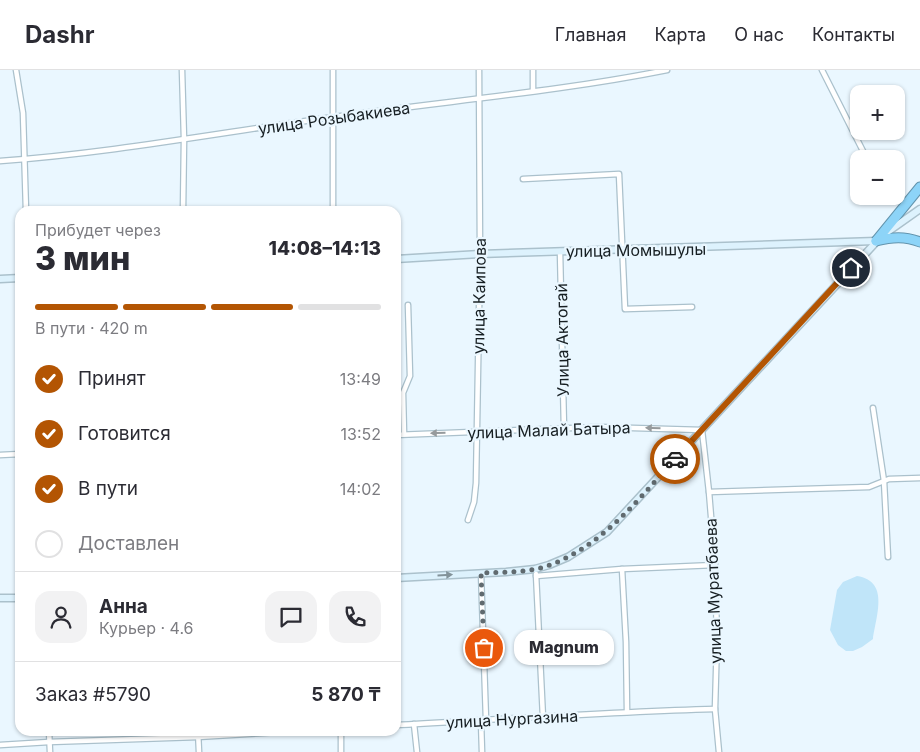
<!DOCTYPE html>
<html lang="ru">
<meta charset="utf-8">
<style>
:root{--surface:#fff;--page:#f2f2f3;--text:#2b2b33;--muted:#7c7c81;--line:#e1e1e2;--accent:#b35503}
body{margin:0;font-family:Inter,sans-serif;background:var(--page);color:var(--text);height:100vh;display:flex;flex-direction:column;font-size:19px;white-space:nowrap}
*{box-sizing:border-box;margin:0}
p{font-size:16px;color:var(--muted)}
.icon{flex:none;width:28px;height:28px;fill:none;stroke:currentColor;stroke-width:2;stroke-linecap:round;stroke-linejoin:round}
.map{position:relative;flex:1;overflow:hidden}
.sheet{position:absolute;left:15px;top:136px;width:386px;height:530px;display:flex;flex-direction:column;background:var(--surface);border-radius:15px;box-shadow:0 1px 4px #0004}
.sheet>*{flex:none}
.controls{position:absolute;left:850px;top:15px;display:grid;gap:10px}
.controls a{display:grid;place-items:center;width:55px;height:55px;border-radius:10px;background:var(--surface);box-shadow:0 1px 4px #0004;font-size:25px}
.pin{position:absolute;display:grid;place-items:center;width:42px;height:42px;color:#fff;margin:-21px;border:2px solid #fff;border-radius:50%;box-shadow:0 1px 5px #0007}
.courier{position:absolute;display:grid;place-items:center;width:50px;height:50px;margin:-25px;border:4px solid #b35503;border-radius:50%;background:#fff;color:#222;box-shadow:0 1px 6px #0007}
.bubble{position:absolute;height:35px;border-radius:15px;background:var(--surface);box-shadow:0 1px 4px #0004;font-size:16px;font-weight:800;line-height:35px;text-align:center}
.head em{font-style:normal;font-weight:800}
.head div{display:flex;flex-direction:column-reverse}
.head{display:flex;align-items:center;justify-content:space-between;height:85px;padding:0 20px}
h1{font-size:32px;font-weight:800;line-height:38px}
.bar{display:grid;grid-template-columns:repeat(4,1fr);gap:8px 5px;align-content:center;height:60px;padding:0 20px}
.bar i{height:6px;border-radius:4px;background:var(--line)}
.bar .current{background:var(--accent)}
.bar p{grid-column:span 4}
.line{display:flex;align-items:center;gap:12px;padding:0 20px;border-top:1px solid var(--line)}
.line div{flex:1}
.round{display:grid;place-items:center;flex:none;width:52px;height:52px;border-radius:15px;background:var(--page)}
ol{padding:0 20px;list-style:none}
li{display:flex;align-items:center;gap:15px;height:55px}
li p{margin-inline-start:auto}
li .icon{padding:5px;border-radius:50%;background:var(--accent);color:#fff;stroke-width:4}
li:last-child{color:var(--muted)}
li i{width:28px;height:28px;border:2px solid var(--line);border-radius:50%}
header{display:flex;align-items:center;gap:30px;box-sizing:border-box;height:70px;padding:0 25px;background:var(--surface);border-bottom:1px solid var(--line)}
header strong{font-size:24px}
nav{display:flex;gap:28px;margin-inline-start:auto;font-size:18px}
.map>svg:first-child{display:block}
.green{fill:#c0e5f9}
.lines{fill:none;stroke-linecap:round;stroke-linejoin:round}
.street-casing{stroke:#abc1cc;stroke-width:7}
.secondary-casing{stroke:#abc1cc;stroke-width:9}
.highway-casing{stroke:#6394ad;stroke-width:11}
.street{stroke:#fff;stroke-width:4.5}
.secondary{stroke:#ddf2fd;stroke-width:6}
.highway{stroke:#8dd4f8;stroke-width:9}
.oneway{fill:#969a9c}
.oneway2{fill:#83939a}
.done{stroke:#606a6f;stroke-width:5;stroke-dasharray:0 9}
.route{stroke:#b35503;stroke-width:6}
.labels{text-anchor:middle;stroke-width:4.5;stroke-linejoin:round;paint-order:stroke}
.street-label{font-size:16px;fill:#161e22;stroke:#eaf7ff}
</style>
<header>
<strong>Dashr</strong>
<nav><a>Главная</a><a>Карта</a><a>О нас</a><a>Контакты</a></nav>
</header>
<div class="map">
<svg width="920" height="682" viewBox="0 0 920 682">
<rect width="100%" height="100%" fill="#eaf7ff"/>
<path class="green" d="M857,506C890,511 876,546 873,569L862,577L853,581H846L838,575L830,560L837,520L843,512Z"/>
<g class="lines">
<defs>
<g id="street">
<path d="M16,0L23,43L26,141"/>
<path d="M182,0L184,69L183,141"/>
<path d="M333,0V141"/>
<path d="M533,0V21"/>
<path d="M822,0L867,89"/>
<path d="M0,91C112,83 223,62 334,47C445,31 557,22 667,0"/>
<path d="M523,109L619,104L625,239L692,237"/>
<path d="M560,181L564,359"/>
<path d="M873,338L884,411L888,487"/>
<path d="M404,364L403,323L410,306L408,235"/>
<path d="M396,365L599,357L702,360L709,422L715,495L717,568L715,639L719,682"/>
<path d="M0,385L20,384"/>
<path d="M709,422L869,417L889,409L920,408"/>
<path d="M468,450L474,432L476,413L480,184L479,0"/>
<path d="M622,499L626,572L627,641"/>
<path d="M481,503L486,650"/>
<path d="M536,504L543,648"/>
<path d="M536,506L622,499L715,495"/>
<path d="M481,651L482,682"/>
<path d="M414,654L417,682"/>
<path d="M396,655C503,649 609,642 715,639"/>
<path d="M49,661L50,682"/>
<path d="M198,661L199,682"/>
<path d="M0,675L49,672L198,667L295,661"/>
<path d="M341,682V661"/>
</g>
<g id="secondary">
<path d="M886,163L920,139"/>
<path d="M396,189L480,184L876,171"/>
<path d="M0,209L20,208"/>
<path d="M396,508L506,502L535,499L549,495L568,487L607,462L879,169"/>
<path d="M0,528H20"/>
</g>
<g id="highway">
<path d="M876,171L920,117"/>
<path d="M876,171C892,167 905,166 920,172"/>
</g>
</defs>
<use href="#street" class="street-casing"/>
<use href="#secondary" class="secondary-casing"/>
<use href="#highway" class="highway-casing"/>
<use href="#street" class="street"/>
<use href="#secondary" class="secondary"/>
<use href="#highway" class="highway"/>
</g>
<defs><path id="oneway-solid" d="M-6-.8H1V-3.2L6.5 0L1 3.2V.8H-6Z" transform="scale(1.25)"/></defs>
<g class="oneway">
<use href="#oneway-solid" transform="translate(653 358) rotate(-178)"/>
<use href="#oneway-solid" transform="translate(438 363) rotate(178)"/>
</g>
<use class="oneway2" href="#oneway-solid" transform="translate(445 505) rotate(-3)"/>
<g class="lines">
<path class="done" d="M484,578L481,503C504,502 529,503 550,495C603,475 638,430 675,389"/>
<path class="route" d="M675,389L851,198"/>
</g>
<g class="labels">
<g class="street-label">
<text transform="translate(334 48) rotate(-8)" y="6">улица Розыбакиева</text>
<text transform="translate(636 180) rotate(-1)" y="6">улица Момышулы</text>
<text transform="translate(479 226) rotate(-89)" y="6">улица Каипова</text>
<text transform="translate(562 270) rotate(-91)" y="6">Улица Актогай</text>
<text transform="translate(549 360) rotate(-2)" y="6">улица Малай Батыра</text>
<text transform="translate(713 521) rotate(-92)" y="6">улица Муратбаева</text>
<text transform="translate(512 649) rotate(-3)" y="6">улица Нургазина</text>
</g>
</g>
</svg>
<div class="controls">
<a>+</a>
<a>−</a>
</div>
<div class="pin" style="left:484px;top:578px;background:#ea580c"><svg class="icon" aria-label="bag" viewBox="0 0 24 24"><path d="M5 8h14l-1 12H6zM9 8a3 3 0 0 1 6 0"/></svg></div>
<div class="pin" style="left:851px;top:198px;background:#1f2937"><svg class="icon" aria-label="home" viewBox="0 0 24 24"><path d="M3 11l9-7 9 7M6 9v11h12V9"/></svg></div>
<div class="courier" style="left:675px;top:389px"><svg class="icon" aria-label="car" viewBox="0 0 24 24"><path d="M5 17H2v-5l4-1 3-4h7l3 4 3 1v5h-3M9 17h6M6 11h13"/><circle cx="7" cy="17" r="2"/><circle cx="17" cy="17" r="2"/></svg></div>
<div class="bubble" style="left:514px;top:560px;width:100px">Magnum</div>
<section class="sheet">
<div class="head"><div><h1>3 мин</h1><p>Прибудет через</p></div><em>14:08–14:13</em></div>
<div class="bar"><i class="current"></i><i class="current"></i><i class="current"></i><i></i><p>В пути · 420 m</p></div>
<ol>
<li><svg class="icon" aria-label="check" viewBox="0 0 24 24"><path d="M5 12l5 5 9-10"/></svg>Принят<p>13:49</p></li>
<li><svg class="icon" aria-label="check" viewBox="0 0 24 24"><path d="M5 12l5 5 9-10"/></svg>Готовится<p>13:52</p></li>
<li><svg class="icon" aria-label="check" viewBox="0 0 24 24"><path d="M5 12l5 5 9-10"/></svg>В пути<p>14:02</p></li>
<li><i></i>Доставлен</li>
</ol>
<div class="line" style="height:90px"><a class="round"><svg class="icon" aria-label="person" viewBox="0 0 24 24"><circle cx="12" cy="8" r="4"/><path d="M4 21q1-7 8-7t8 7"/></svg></a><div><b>Анна</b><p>Курьер · 4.6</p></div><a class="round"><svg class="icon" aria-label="chat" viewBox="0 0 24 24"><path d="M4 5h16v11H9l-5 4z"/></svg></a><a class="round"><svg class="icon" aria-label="phone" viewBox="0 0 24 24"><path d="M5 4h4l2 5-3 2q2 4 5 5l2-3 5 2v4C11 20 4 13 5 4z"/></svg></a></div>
<div class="line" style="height:65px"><div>Заказ #5790</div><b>5 870 ₸</b></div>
</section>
</div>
